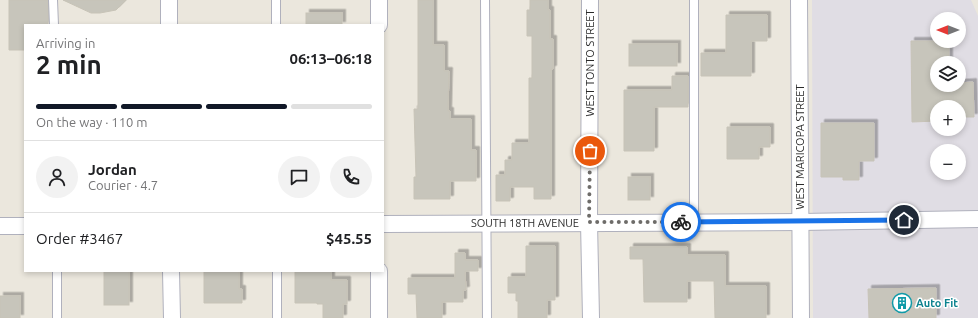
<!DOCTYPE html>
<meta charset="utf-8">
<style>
:root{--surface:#fff;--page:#f2f2f2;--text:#202124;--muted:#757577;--line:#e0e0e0;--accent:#111827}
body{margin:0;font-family:Ubuntu,sans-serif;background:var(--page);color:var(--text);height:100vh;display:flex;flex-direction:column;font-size:15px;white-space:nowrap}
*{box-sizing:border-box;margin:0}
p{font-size:13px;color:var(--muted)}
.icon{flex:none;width:22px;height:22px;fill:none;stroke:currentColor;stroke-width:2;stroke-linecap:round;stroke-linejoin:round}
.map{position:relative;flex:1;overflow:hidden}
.sheet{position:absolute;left:24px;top:24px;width:360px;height:248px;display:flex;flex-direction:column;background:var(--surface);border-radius:0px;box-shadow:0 2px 6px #0003}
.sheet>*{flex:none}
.needle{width:26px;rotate:270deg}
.buttons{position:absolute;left:930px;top:12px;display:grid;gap:8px}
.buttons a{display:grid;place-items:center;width:36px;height:36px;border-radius:50%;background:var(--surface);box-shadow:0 2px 6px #0003;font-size:20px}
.pin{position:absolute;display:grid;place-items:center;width:34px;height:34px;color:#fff;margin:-17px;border:2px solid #fff;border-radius:50%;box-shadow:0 1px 4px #0007}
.courier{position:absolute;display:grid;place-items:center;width:40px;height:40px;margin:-20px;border:3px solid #1a73e8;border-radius:50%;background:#fff;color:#222;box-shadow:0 1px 5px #0007}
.head em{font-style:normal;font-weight:600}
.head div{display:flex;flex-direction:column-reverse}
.head{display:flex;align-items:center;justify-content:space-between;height:68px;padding:0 12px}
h1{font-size:26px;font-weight:600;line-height:30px}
.bar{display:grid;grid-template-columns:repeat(4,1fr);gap:6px 4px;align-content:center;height:48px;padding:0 12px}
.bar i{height:5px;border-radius:3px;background:var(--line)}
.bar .selected{background:var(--accent)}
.bar p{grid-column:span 4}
.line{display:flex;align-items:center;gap:10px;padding:0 12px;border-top:1px solid var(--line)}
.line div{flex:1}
.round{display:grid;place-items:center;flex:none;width:42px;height:42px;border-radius:21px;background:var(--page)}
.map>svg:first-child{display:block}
.industrial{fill:#e0dde4;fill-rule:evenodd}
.building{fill:#c7c5bb;stroke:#c7c3b7;filter:url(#shadow)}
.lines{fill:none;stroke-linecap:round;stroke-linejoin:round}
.service-casing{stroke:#b0b1bd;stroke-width:10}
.minor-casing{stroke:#b0b1bd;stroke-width:18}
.service{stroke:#fff;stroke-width:8}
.minor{stroke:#fff;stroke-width:16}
.done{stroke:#6e6c69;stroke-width:4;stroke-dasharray:0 7.2}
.route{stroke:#1a73e8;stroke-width:5}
.labels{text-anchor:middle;stroke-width:3;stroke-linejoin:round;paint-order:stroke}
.street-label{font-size:11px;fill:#2a2a2a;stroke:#fff}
.culture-label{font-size:11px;font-weight:bold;fill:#0d838f;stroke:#fff;text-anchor:start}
</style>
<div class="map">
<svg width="978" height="318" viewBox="0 0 978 318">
<defs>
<filter id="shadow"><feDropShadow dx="3.5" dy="-3.5" stdDeviation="0" flood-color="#0004"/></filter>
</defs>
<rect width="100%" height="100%" fill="#ebe7dd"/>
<path class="industrial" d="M812,0H971L978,16V318H813ZM937,19H959V41H937ZM937,63H959V85H937ZM937,107H959V129H937ZM937,151H959V173H937Z"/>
<g class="building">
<path d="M9,0H48V25H25V50H9Z"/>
<path d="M63,0H126L116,10L100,13H91Z"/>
<path d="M418,0H433V45H444V71H449L448,111H450V119H471V150H476V181H450V199H414V177H416L414,109H418Z"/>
<path d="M530,0H548V10H550V39H553V69H551V199H534V187H510V201H496V175H505V160H512V143H529V78H532V36H527V10H530Z"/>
<rect x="306" y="13" width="36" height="12"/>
<path d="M726,15H767V41H751V76H701V53H726Z"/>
<path d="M911,41H949V63H937V85H959V83L973,82L974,117H959V107H937V121L912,122Z"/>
<rect x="629" y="44" width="48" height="22"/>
<path d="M672,76H688V107H654V151H624V90H672Z"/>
<path d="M821,123H874V161H859V180H843V177H821Z"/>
<path d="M727,127H770V147H759V159H727Z"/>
<rect x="628" y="177" width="22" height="23"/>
<path d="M526,246H555V300H547V318H518V301H516V293H508V277H526Z"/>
<path d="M630,247H687V255H725V286H766V318H715L714,281H687V302H644L643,259H630Z"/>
<path d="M455,253H465V260H478V271H465L466,290H463V302H442V318H417L416,294H408V278H455Z"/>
<rect x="104" y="271" width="25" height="34"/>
<path d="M204,271H239V289H242V303H204Z"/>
<path d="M295,271H331V280H347V304H343V318H323V304H317V303H295Z"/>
<path d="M936,288V318H869L868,289Z"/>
<rect x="0" y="296" width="20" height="22"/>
</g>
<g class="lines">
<defs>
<g id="service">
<path d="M53,0L54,25"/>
<path d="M276,0V25"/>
<path d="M485,0L487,318"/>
<path d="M694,0V222"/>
<path d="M57,271V318"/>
<path d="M277,271V318"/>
</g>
<g id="minor">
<path d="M169,0V25"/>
<path d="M590,0L589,222L591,318"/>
<path d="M799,0L801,318"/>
<path d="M379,25V0"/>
<path d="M383,224L801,222L978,219"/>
<path d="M0,226H25"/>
<path d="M171,271L172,318"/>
<path d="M379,271V318"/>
</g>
</defs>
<use href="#service" class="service-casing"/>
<use href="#minor" class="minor-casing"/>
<use href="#service" class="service"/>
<use href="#minor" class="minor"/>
</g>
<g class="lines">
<path class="done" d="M590,151L589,222H681"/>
<path class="route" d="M681,222L904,220"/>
</g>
<defs>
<symbol id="building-ring" viewBox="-11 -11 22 22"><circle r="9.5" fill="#fff" stroke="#0f9aa8" stroke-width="1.5"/><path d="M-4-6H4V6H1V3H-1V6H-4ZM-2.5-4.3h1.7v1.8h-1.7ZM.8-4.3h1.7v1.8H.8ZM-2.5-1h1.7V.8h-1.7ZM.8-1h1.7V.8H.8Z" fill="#0f9aa8"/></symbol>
</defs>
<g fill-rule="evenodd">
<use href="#building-ring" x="891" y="292" width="22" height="22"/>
</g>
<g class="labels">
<g class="street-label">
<text transform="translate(590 63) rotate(-90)" y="4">WEST TONTO STREET</text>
<text transform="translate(800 147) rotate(-90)" y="4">WEST MARICOPA STREET</text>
<text x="525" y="227">SOUTH 18TH AVENUE</text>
</g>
<g class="culture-label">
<text x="916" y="307">Auto Fit</text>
</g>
</g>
</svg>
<div class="buttons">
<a><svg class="needle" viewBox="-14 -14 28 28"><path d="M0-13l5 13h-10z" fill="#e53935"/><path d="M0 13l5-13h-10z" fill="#757577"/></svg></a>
<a><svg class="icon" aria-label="layers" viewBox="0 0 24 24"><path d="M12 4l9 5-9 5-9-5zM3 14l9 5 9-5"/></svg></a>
<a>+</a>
<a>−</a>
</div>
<div class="pin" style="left:590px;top:151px;background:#ea580c"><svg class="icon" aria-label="bag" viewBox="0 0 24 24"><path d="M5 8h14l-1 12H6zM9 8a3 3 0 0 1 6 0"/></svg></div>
<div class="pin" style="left:904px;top:220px;background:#1f2937"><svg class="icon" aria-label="home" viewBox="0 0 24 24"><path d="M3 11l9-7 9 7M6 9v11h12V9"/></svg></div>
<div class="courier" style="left:681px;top:222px"><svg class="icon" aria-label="bike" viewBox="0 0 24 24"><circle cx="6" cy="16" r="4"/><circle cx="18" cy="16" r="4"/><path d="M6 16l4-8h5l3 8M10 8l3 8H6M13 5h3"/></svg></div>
<section class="sheet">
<div class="head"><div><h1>2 min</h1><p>Arriving in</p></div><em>06:13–06:18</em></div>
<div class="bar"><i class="selected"></i><i class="selected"></i><i class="selected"></i><i></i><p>On the way · 110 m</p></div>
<div class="line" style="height:72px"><a class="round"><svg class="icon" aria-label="person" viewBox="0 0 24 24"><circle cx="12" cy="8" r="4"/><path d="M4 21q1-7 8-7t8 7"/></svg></a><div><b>Jordan</b><p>Courier · 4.7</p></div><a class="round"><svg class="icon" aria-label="chat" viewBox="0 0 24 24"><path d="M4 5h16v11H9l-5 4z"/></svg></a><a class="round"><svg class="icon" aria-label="phone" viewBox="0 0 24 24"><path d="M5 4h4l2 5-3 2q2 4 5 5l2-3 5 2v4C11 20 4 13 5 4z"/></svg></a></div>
<div class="line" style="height:52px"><div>Order #3467</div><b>$45.55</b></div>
</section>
</div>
